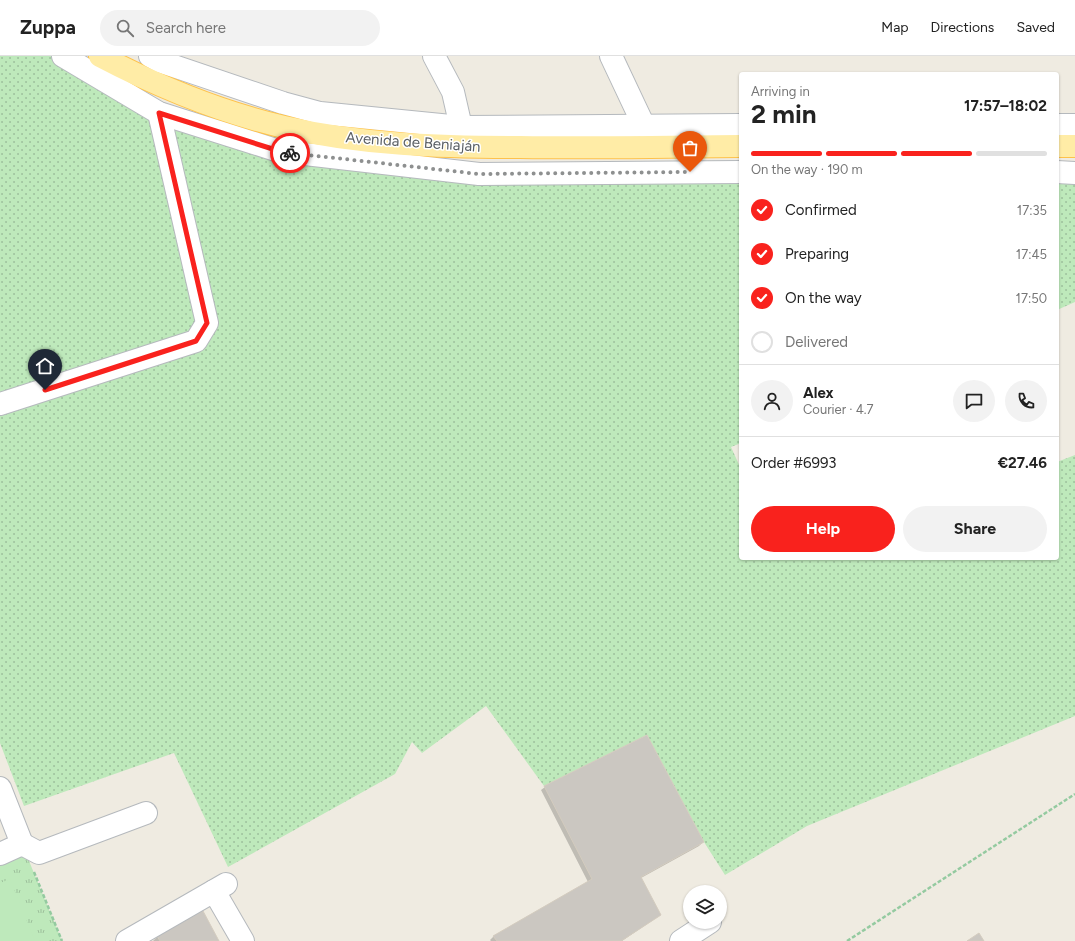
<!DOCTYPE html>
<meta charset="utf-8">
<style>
:root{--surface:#fff;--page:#f2f2f2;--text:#222;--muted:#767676;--line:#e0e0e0;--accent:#f9221d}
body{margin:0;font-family:Figtree,sans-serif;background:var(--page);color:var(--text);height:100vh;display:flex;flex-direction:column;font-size:15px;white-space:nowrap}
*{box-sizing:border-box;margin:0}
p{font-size:13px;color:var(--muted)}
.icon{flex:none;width:22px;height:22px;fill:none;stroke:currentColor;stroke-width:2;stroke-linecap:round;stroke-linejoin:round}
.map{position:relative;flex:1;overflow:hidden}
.drawer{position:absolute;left:739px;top:16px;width:320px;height:488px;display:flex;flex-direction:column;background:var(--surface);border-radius:4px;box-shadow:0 1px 3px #0004}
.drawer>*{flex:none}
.tools{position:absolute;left:683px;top:829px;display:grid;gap:8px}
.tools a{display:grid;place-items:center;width:44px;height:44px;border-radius:50%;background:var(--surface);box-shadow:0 1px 3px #0004;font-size:20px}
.pin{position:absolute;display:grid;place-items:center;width:34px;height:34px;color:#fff;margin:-41px -17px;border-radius:50% 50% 50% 0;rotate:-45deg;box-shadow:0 0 4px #0007}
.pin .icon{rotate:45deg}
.courier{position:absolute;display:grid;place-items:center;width:40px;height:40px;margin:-20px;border:3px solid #f9221d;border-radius:50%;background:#fff;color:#222;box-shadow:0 1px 5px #0007}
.head em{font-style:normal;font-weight:700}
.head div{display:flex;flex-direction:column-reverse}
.head{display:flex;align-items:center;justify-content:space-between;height:68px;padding:0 12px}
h1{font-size:26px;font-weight:700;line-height:30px}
.bar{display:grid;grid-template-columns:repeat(4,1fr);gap:6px 4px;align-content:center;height:48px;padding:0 12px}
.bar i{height:5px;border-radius:3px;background:var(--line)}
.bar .active{background:var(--accent)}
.bar p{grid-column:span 4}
.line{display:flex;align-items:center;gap:10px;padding:0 12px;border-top:1px solid var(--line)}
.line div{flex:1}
.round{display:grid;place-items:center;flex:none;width:42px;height:42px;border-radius:21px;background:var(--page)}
ol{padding:0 12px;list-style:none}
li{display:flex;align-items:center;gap:12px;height:44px}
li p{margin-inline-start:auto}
li .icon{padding:4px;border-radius:50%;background:var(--accent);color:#fff;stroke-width:4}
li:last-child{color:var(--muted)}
li i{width:22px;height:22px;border:2px solid var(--line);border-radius:50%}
.cta{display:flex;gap:8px;margin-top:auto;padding:8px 12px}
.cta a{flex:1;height:46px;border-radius:24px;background:var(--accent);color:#fff;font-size:16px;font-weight:700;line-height:46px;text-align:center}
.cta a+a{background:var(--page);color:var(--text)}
header{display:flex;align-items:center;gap:24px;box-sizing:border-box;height:56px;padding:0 20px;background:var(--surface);border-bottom:1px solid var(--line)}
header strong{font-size:19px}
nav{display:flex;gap:22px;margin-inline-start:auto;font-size:14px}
.search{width:280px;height:36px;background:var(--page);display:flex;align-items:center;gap:10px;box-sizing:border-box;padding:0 14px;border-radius:22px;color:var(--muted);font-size:15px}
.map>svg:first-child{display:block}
.grass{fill:url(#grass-dots)}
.park{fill:url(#park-tufts)}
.pitch{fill:#bee9bb}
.shadow{fill:#0003}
.building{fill:#cbc7c1;stroke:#d4ccbf}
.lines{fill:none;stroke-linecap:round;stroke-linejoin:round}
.minor-casing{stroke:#b5b9bd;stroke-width:24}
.major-casing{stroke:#fec24b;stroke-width:24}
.path{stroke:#94caa0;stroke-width:2.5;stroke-dasharray:4 2;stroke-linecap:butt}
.minor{stroke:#fff;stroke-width:22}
.major{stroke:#ffeca6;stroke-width:22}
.done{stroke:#8e9090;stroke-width:4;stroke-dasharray:0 7.2}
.route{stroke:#f9221d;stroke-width:5}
.labels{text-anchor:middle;stroke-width:3;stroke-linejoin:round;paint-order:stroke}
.street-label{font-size:15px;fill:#5a5f64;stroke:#fff}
</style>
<header>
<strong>Zuppa</strong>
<div class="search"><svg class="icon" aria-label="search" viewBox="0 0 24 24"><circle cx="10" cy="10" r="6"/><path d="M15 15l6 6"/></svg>Search here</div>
<nav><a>Map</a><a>Directions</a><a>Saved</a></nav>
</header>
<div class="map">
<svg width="1075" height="885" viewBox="0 0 1075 885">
<defs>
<pattern id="grass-dots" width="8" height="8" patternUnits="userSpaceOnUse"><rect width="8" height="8" fill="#bee9bb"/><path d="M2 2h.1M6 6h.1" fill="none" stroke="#9dc09c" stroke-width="1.8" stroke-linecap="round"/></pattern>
<pattern id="park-tufts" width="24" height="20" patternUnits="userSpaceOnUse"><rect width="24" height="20" fill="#bee9bb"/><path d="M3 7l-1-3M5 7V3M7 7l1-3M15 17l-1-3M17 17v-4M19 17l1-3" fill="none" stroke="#9dc09c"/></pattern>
</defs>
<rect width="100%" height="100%" fill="#efebe1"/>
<g class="grass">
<path d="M0,0H70L159,57L279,95L479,118L741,116V387L731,391L741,413V502H1057V406L1075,399V660L807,770L725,819L704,786L647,679L544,730L486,650L422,697L412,686L395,718L228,811L174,697L24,750L0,687Z"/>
<path d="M1057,117L1075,118V246L1057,254Z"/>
</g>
<path class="park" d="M22,788L62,885H0V798Z"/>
<path class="pitch" d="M10,823L35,885H0V827Z"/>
<g class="shadow">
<path d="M545,731L703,786L699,790L641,822L660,859L656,862L622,885H491L490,884L494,880L588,826L541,734Z"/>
<path d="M158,880L218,885H153Z"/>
</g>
<g class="building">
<path d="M647,679L704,786L641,821L661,859L621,885H497L493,880L592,823L544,730Z"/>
<path d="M203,855L219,885H160L157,880Z"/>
<path d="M979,877L984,885H967Z"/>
</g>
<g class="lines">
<defs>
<g id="minor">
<path d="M63,0L159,57L279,95L479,118L741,116"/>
<path d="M150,0L159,5L283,47L320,57L461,71L741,69"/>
<path d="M434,0L453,36L461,71"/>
<path d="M611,0L644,70"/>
<path d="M1057,69H1075"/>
<path d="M1057,116L1075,117"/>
<path d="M0,348L196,285L207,267L159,57"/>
<path d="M0,732L22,788"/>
<path d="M0,798L22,788L39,797L146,757"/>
<path d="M214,835L243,885"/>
<path d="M127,885L226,828"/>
<path d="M681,885L710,866"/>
</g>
<g id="major">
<path d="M100,0C159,31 220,56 284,71C362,89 441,91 520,91C594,92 667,91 741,90"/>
<path d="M1057,90H1075"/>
</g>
</defs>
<use href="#minor" class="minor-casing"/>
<use href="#major" class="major-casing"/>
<g class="path">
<path d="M34,816L62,885"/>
<path d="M847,885L1075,738"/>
</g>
<use href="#minor" class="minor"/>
<use href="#major" class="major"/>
</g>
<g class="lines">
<path class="done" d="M290,97L479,118L690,116"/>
<path class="route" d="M45,334L196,285L207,267L159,57L279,95L290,97"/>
</g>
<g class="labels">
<g class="street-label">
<text transform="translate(413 86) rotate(4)" y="5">Avenida de Beniaján</text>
</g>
</g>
</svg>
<div class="tools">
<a><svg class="icon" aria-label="layers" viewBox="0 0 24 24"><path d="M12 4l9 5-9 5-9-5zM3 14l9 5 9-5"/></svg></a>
</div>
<div class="pin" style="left:690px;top:116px;background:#ea580c"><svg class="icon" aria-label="bag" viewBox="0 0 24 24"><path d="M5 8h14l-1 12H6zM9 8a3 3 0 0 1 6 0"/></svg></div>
<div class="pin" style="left:45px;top:334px;background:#1f2937"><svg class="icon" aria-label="home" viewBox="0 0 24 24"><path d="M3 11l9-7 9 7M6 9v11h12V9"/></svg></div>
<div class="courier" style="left:290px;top:97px"><svg class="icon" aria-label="bike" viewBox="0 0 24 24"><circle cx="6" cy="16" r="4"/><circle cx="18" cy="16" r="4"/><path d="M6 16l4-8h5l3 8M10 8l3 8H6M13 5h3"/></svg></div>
<section class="drawer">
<div class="head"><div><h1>2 min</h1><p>Arriving in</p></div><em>17:57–18:02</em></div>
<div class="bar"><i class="active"></i><i class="active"></i><i class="active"></i><i></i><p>On the way · 190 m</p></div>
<ol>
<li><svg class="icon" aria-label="check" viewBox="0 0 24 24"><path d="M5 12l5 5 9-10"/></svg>Confirmed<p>17:35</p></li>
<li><svg class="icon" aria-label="check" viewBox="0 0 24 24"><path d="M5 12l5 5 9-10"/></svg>Preparing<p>17:45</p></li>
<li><svg class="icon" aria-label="check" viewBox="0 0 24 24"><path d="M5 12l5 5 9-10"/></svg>On the way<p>17:50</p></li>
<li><i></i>Delivered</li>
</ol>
<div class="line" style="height:72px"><a class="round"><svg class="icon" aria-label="person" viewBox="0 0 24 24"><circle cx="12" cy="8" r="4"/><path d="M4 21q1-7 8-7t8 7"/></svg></a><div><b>Alex</b><p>Courier · 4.7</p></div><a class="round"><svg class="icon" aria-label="chat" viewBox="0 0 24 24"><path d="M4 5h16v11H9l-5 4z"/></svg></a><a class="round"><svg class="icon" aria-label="phone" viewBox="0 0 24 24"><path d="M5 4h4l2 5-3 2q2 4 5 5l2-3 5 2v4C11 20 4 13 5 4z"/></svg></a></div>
<div class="line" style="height:52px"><div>Order #6993</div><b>€27.46</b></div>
<div class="cta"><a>Help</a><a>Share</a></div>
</section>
</div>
